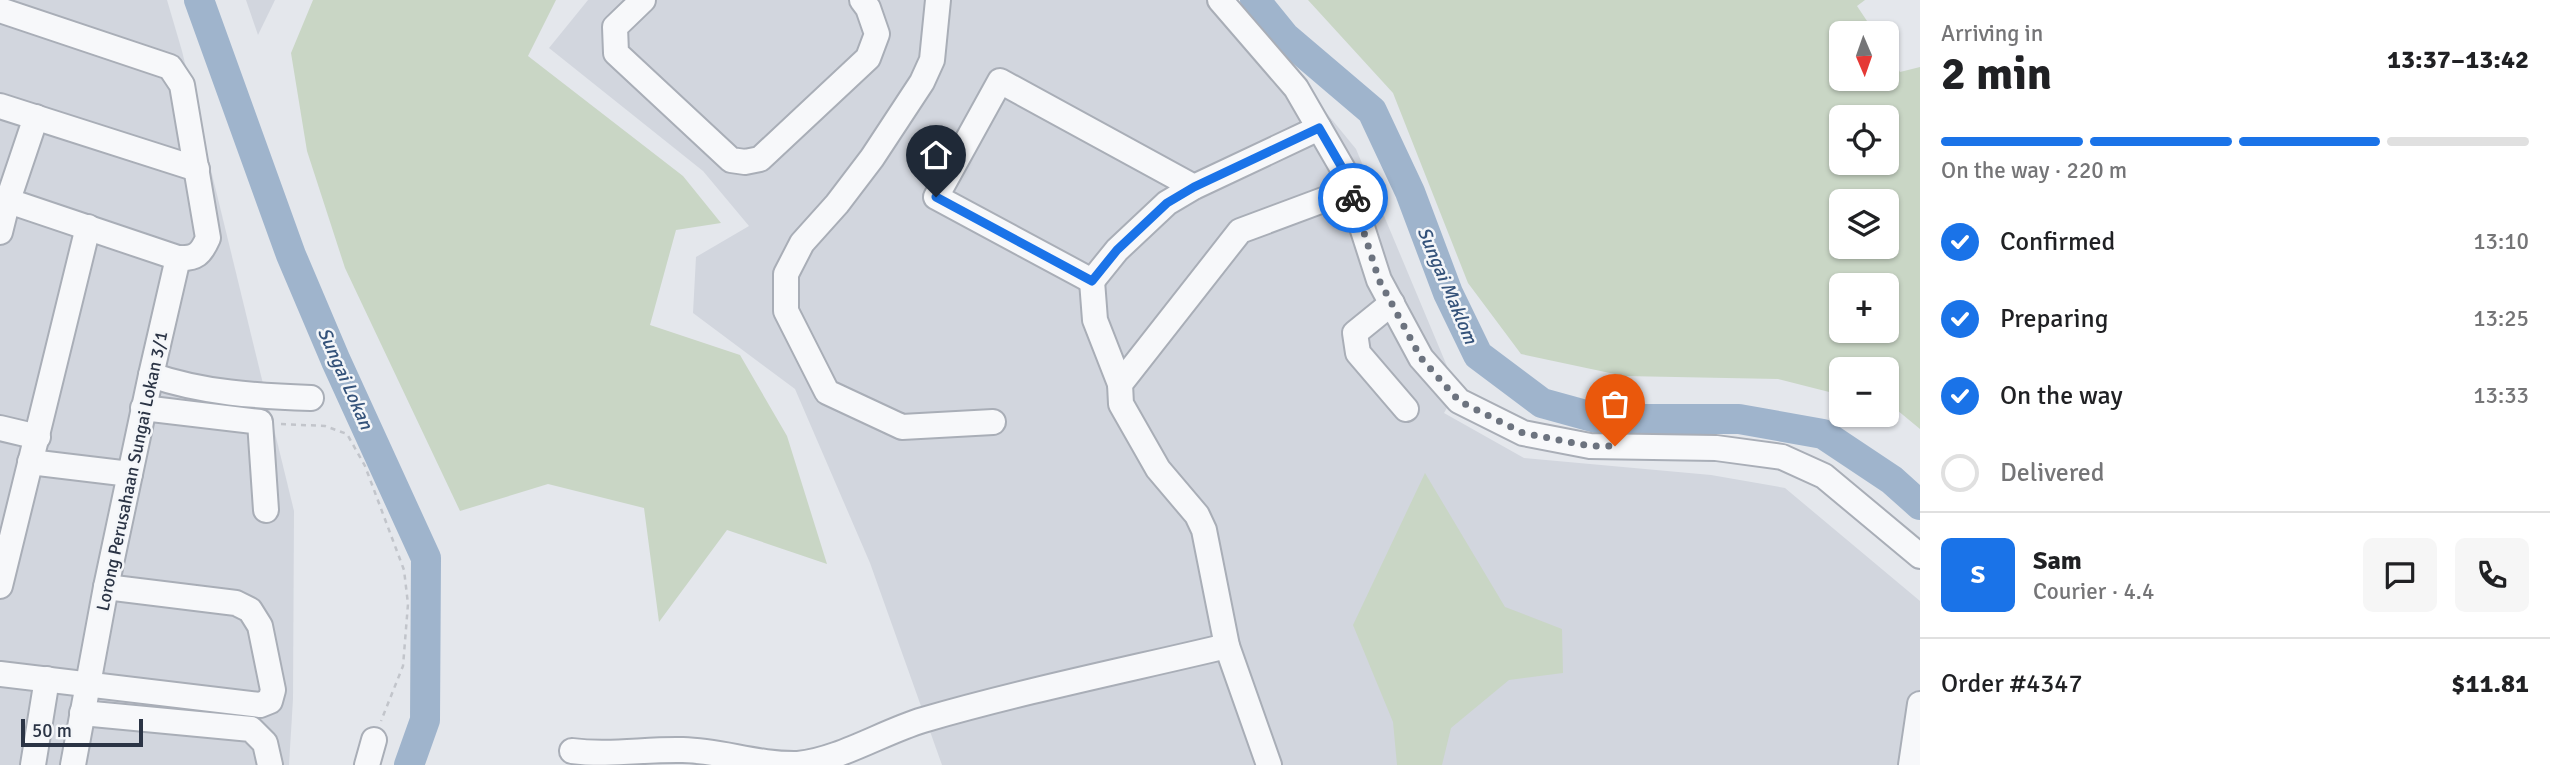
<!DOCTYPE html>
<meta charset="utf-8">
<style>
:root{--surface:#fff;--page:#f6f6f6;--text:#202124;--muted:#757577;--line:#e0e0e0;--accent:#1a73e8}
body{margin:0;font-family:Signika,sans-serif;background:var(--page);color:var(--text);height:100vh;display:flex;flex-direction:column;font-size:26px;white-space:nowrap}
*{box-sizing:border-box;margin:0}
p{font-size:23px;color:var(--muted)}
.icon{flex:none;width:38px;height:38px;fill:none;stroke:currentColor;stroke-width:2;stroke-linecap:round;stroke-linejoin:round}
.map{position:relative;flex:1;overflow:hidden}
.side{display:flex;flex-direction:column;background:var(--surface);width:630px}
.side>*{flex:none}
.needle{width:46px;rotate:178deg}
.buttons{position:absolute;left:1829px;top:21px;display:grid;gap:14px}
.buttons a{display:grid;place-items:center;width:70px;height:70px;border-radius:10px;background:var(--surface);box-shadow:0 2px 5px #0004;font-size:35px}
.scale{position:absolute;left:21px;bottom:18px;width:122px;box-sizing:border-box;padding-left:7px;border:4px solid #2b3445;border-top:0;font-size:19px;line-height:24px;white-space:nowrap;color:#2b3445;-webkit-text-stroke:5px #f4f6f9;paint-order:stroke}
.pin{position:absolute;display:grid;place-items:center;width:60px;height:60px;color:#fff;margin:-72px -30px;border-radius:50% 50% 50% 0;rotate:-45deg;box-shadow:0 0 7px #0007}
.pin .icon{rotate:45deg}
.courier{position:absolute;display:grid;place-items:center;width:70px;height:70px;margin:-35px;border:5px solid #1a73e8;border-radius:50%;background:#fff;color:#222;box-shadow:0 2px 9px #0007}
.overview em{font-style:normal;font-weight:700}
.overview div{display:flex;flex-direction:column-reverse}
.overview{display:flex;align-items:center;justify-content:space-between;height:119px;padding:0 21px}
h1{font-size:46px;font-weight:700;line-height:52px}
.bar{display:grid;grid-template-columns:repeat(4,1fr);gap:10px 7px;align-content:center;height:84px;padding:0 21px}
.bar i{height:9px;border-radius:5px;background:var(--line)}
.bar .active{background:var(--accent)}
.bar p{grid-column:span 4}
.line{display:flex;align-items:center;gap:18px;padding:0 21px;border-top:2px solid var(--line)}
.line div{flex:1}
.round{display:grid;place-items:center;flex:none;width:74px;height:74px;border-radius:10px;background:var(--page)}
ol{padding:0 21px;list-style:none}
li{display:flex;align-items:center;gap:21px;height:77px}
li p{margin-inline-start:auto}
li .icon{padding:7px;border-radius:50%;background:var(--accent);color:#fff;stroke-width:4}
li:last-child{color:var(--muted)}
li i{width:38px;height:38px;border:4px solid var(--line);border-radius:50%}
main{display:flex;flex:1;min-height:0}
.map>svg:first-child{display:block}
.built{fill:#d2d6de}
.green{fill:#c9d6c5;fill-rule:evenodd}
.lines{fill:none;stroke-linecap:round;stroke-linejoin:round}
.river{stroke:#9fb4cc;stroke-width:30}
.minor-casing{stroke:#a9aeb7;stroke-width:28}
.path{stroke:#c2c5cb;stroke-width:2.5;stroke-dasharray:5 5;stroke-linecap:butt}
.minor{stroke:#f7f8fa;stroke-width:24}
.done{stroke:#6c737f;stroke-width:7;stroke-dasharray:0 12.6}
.route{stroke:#1a73e8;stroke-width:9}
.labels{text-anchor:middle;stroke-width:5;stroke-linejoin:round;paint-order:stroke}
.street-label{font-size:18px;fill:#2b3445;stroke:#f4f6f9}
.water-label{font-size:19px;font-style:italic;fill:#34527a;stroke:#f4f6f9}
</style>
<main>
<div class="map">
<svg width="1920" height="765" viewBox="0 0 1920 765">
<rect width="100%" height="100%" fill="#e4e7ec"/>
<g class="built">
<path d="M0,0H167L182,51L294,511L293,699L289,765H0Z"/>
<path d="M246,0H275L258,35Z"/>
<path d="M588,0H1234L1356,149L1457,390L1444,413L1524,458L1711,475L1785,488L1920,601V765H942L870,563L795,389L693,313L696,257L749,226L703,171L549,48Z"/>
</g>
<g class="green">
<path d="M313,0H556L528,56L683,176L721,223L676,230L650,325L740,355L787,436L827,564L727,530L659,622L644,508L548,484L460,511L345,268L307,151L291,53Z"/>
<path d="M1308,0H1865L1857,6L1875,33H1841V79H1886L1887,51L1900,72L1920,67V429L1897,410L1887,407L1886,369H1841V395L1778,379L1624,376L1521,354L1468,283L1393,93ZM1841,117H1886V163H1841ZM1841,201H1886V247H1841ZM1841,285H1886V331H1841Z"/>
<path d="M1425,473L1505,607L1562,629L1563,673L1509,680L1451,728L1442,765H1397L1393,722L1353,625Z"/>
</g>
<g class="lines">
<g class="river">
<path d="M199,0L291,255L336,361L426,558L425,720L409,765"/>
<path d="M1255,0L1285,37L1372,111L1410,192L1448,293L1478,355L1542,403L1600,419H1739L1823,434L1892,480L1920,505"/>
</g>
<defs>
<g id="minor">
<path d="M643,0L615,27L616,53L731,160L745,162L760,159L868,58L877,34L868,8L862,0"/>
<path d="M938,0L932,60L922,82L872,158L837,204L802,243L786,274V311L827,392L902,427L993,422"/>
<path d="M1220,0L1296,88L1344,171L1379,280L1421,358L1459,401L1523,433L1590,446L1716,448L1782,457L1824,476L1920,556"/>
<path d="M0,10L170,67L182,85L208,238C201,254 196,259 178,258L0,198"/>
<path d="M0,106L197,169"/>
<path d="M1194,187L1000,81L936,197L1092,281L1117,250L1167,203L1194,187L1319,128"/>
<path d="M0,232L8,200L36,117"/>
<path d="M1092,281L1095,320L1120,384"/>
<path d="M1392,303L1355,333L1358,353L1406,409"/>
<path d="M151,375C203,393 256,396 311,398"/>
<path d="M143,408L260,422L266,510"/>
<path d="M0,428L38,437"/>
<path d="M30,462L130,474"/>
<path d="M0,586L88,227"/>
<path d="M0,674L260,705L270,701L273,690L260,626L250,610L236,603L106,587"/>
<path d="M82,713L251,729L265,743L270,765"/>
<path d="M572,751C609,756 645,749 683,750C723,751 757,765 798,764C839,760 883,732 923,720C1023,691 1126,670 1227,646"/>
<path d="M33,765L47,679"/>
<path d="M73,765L106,587L151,375L178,258"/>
<path d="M367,765L374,740"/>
<path d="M1269,765L1227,646L1204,530L1197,515L1158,469L1121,404L1120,384L1240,231L1350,190"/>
<path d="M1911,765L1920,704"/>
</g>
</defs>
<use href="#minor" class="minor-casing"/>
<path class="path" d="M281,424L325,426L347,434L365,466L404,570L408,604L403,666L381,721"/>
<use href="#minor" class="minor"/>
</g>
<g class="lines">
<path class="done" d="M1353,198L1379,280L1421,358L1459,401L1523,433L1590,446H1615"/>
<path class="route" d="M936,197L1092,281L1117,250L1167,203L1194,187L1319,128L1344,171L1353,198"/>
</g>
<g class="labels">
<g class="street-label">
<text transform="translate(132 471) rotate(-78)" y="6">Lorong Perusahaan Sungai Lokan 3/1</text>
</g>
<g class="water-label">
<text transform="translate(1448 285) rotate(67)" y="7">Sungai Maklom</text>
<text transform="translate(346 378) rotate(66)" y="7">Sungai Lokan</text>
</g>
</g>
</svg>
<div class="buttons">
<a><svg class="needle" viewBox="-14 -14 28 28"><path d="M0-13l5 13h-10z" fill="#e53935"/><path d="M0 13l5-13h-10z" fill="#757577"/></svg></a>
<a><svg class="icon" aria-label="locate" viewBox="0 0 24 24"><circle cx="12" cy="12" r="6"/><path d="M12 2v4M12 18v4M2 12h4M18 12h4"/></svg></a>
<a><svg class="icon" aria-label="layers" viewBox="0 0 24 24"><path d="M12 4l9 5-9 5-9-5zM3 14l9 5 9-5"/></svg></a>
<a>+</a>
<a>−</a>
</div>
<div class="scale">50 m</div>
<div class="pin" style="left:1615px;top:446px;background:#ea580c"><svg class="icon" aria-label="bag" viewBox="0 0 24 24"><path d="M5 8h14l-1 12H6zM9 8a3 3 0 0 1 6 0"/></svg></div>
<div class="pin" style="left:936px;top:197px;background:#1f2937"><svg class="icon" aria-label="home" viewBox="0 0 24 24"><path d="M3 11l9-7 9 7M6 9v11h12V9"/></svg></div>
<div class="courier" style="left:1353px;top:198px"><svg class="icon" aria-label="bike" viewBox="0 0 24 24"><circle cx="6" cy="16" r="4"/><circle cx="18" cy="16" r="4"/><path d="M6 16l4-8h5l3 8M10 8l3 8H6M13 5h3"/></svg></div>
</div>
<section class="side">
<div class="overview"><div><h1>2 min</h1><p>Arriving in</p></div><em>13:37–13:42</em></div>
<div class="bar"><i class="active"></i><i class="active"></i><i class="active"></i><i></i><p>On the way · 220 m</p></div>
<ol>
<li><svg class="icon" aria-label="check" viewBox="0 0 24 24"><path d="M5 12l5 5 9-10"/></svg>Confirmed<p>13:10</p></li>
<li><svg class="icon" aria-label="check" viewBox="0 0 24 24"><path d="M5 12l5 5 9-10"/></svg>Preparing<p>13:25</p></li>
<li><svg class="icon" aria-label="check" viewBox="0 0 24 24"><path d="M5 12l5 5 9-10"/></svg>On the way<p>13:33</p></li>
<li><i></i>Delivered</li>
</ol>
<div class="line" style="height:126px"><b class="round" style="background:var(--accent);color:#fff">S</b><div><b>Sam</b><p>Courier · 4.4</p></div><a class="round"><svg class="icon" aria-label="chat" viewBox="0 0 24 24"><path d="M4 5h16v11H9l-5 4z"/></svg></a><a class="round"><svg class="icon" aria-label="phone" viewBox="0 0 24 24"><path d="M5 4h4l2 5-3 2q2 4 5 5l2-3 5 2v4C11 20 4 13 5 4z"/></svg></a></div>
<div class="line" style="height:91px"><div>Order #4347</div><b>$11.81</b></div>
</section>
</main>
